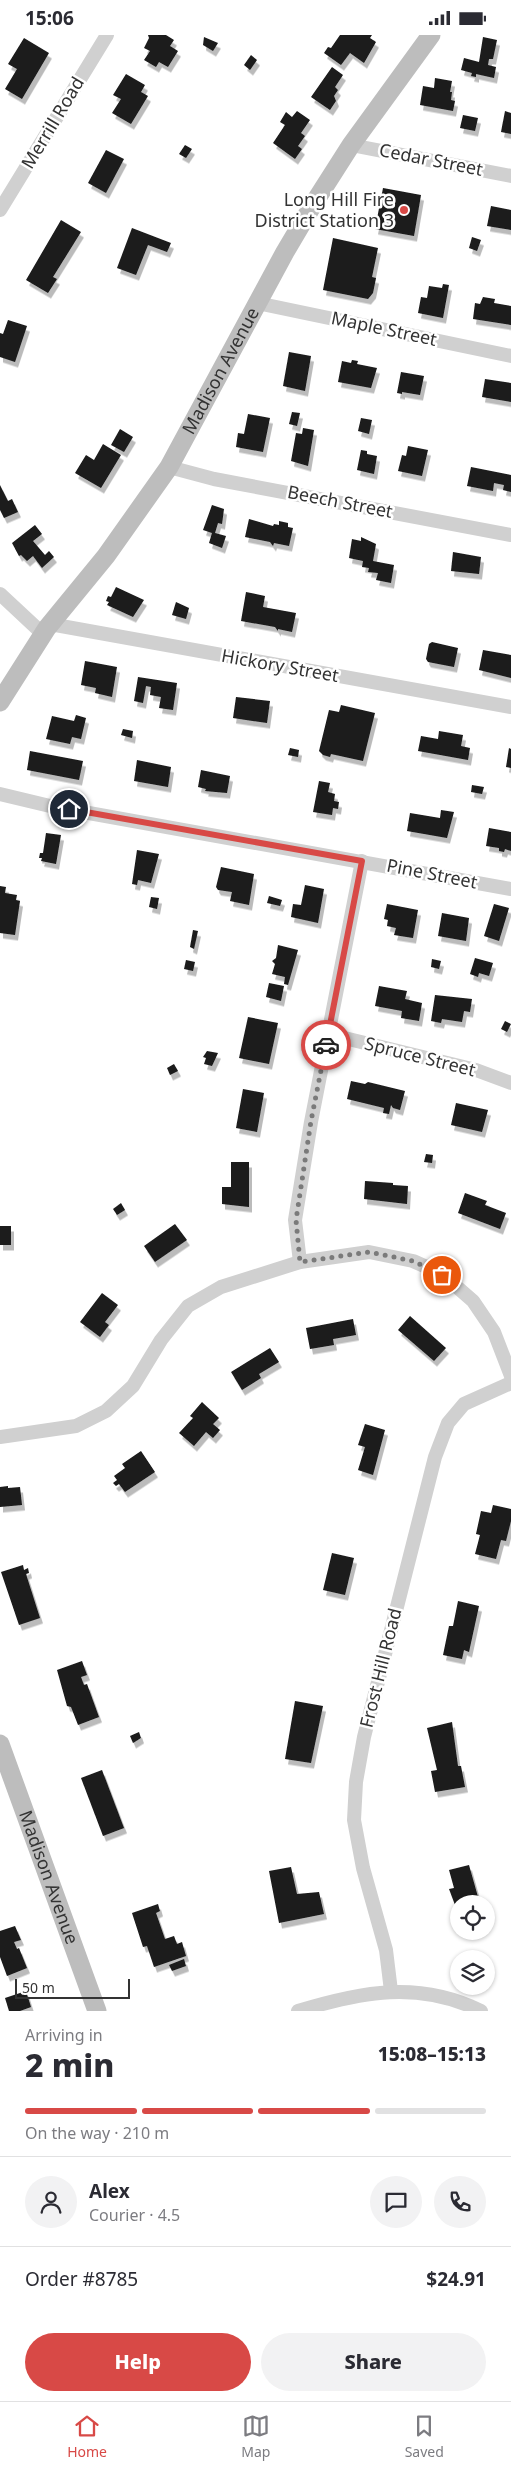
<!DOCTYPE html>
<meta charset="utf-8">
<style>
:root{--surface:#fff;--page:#f2f2f3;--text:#2b2b33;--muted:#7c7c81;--line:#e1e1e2;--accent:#d84946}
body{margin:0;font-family:"Noto Sans",sans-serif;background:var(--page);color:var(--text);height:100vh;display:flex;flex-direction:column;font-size:19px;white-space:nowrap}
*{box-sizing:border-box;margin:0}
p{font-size:16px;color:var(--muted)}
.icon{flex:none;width:28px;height:28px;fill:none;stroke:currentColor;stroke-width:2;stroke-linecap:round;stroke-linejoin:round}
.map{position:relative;height:1976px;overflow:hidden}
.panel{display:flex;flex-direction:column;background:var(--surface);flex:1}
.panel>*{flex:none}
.buttons{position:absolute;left:450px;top:1860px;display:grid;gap:10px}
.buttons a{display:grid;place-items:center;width:45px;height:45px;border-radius:50%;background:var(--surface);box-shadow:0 1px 4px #0004;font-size:25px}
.scale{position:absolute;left:15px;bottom:12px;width:115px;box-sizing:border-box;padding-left:5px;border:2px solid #333;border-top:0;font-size:14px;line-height:18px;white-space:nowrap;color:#333;-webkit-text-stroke:4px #fff;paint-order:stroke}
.pin{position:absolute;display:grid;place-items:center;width:42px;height:42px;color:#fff;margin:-21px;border:2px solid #fff;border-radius:50%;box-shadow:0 1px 5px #0007}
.courier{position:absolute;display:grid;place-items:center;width:50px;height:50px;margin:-25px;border:4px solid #d84946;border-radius:50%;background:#fff;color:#222;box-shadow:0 1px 6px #0007}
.summary em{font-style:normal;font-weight:800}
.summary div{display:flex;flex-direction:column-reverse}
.summary{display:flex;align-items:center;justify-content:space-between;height:85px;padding:0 25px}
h1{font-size:32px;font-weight:800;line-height:38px}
.bar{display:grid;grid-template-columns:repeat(4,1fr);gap:8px 5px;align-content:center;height:60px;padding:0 25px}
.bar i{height:6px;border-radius:4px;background:var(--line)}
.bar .selected{background:var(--accent)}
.bar p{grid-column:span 4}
.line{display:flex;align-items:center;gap:12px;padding:0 25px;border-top:1px solid var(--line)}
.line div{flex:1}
.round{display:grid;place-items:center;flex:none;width:52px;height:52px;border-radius:26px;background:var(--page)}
.cta{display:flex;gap:10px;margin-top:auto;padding:10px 25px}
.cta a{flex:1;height:58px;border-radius:30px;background:var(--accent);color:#fff;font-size:20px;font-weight:800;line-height:58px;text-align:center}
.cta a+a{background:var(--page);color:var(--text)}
.status{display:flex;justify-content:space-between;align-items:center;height:35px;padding:0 25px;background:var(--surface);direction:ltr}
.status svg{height:14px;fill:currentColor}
.menu{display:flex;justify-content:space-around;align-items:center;height:70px;border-top:1px solid var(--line);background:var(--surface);font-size:14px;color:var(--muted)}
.menu a{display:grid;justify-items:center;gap:2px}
.menu .selected{color:var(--accent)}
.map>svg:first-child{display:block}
.building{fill:#1a1a1a;filter:url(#shadow)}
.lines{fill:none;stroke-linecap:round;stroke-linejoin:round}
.street{stroke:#d0d0d0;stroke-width:14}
.secondary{stroke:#bdbdbd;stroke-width:19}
.done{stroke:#7a7a7a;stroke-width:5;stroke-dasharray:0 9}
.route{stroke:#d84946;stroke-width:6}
.poi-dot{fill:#d84946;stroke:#fff;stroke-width:2}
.labels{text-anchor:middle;stroke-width:5;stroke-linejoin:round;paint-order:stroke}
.street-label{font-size:18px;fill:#333;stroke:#fff}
.poi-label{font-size:18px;fill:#333;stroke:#fff;text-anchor:end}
</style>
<div class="status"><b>15:06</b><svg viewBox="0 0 49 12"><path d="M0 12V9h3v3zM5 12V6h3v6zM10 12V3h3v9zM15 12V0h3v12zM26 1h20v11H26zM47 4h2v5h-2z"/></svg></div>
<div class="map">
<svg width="511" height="1976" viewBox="0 0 511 1976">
<defs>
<filter id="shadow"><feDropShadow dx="3" dy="5.5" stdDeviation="0" flood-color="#0004"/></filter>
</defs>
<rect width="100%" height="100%" fill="#fff"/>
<g class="building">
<path d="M148,0H166L174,5L170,11L178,16L168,32L159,27L156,32L144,25L150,16L144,13L149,3Z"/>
<path d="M340,0H372L370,3L376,7L364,28L350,18L341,30L324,18L328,12L331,13Z"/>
<path d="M204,2L218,8L213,16L203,10Z"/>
<path d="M483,2L497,5L493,24H489L488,30L496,32L494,43L476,39V42L471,41L472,38L461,35L464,23L479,27Z"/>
<path d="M24,3L49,18L22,64L5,54L17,34L8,29Z"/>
<path d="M251,20L257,25L250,35L244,30Z"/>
<path d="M332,32L343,40L335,52L338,55L334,61L336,66L330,75L311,62Z"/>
<path d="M126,39L145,50L141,57L148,61L131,89L112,78L121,64L113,60Z"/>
<path d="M435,43L452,46L450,57H452L451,65L455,66L453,76L420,70L423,51L434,53Z"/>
<path d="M297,76L310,85L301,98L305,101L298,111L302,114L295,124L273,108L285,90L280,87L286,77L292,82Z"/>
<path d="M505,76L511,78V99L501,97Z"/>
<path d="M463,80L478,83L475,96L460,93Z"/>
<path d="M185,110L192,114L186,123L179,119Z"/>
<path d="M106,115L124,124L106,158L88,148Z"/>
<path d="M383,153L421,160L414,201L375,194Z"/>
<path d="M491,171L511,175V195L487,191Z"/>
<path d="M61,185L81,197L53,242L57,244L48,258L26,245Z"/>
<path d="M132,193L171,208L167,217L148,210L136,240L117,233Z"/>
<path d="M472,202L481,205L477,216L469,213Z"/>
<path d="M333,203L378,213L372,242L376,243L373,258L368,264L323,255Z"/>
<path d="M443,249L449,250L443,283L418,278L421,262L427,263L429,251L442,253Z"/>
<path d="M483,262L495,264L494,268L511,271V290L473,284L475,268L480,269Z"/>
<path d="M8,285L27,291L15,327L0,322V298L3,299Z"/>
<path d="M289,317L311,321L305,356L283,351Z"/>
<path d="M352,325L358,326L357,329L377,333L371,353L338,347L342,326L351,328Z"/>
<path d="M401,337L424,341L420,360L402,357V359L397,358Z"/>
<path d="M485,344L511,348V367L482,362Z"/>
<path d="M292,377L300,378L297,391L289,389Z"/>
<path d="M248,379L270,383L263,417L236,412L238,398L244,399Z"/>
<path d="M361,383L372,385L369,399L358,396Z"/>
<path d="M303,393L314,395L308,431L291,426L296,398L302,399Z"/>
<path d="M120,394L133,402L124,417L111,410Z"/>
<path d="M103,409L121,420L101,453L75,438L86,420L94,425Z"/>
<path d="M408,411L428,415L422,441L398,436L402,420L406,421Z"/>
<path d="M361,415L367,416V419L377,421L374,439L357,435Z"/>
<path d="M471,432L511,440V457L503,455L504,450L494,448L493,456L467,451Z"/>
<path d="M0,450L8,466L12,464L18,477L4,483L0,475Z"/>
<path d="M212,470L224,474L222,489L218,488L215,498L226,501L222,513L209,508L212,498L203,495Z"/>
<path d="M249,484L273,491L274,489L279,490V486L288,488V492L293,493L289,511L274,508L273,511L270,507L245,502Z"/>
<path d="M35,490L42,499L33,506L45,520L49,516L54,522L42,533L33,521L27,526L21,520L19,521L12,508Z"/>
<path d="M361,502L376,509L373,526L394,530L391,548L376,545L378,538L368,537L369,533L362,532L363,526L349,523L352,504L361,506Z"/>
<path d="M453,517L481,522L479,539L451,536Z"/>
<path d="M116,552L144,565L133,582L107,570L109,567L106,566L108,561L111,562Z"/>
<path d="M246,557L265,561L263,572L296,578L292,597L278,594V596L275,592L241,586Z"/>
<path d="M176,567L189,573L186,584L172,580Z"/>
<path d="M432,607L458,613L454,632L428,627L426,624L429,609Z"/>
<path d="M483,615L511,620V643L479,635Z"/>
<path d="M85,626L117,632L112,662L95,658L96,653L81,650Z"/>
<path d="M138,642L177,648L173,675L159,673L161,662L150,660L151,652L146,651L143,668L134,666Z"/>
<path d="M236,662L270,666L267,688L233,683Z"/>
<path d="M341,670L375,678L363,726L331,719L330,722L323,720L319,716L329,675L339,677Z"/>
<path d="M76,680L86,683L81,704L72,702L70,709L46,704L52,681L74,686Z"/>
<path d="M123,694L133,696L132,703L121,700Z"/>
<path d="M439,696L463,700L461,711L470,713L468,725L418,716L421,701L438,704Z"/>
<path d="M290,713L299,715L298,722L288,720Z"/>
<path d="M509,713L511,714V733L506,732Z"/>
<path d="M30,716L83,726L79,745L27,735Z"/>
<path d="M137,725L171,732L168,752L134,746Z"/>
<path d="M201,735L230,741L227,758L205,756L206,754L198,752Z"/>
<path d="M319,746L330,748L328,757L335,759L334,766L339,767L338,774L333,773L332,780L313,777Z"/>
<path d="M472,750L484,752L482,759L471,757Z"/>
<path d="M441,775L454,777L447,803L407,796L410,778L440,783Z"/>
<path d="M489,793L511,797V816L505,814L504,817L499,816V813L486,811Z"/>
<path d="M46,798L61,800L56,829L41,826L42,823H39L40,818H43Z"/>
<path d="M137,815L159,819L151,848L138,845L137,850L132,849Z"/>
<path d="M221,832L254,839L249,870L230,866L232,857L218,855L216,852Z"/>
<path d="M305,850L324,854L318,888L291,882L293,869L301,870Z"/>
<path d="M0,851L6,852L5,858L17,860L16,865L20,866L15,900L0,898Z"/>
<path d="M269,861L282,865L280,871L267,868Z"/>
<path d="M151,862L159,863L157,874L149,872Z"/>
<path d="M387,869L418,875L413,903L394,900L396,893L387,891L388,885L384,884Z"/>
<path d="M494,869L509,873L499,906L484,901Z"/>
<path d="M442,878L469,883L466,906L438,901Z"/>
<path d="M193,895L198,896L194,914L190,912Z"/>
<path d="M278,910L298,915L288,950L284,949L285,942L272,939L275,929L272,926L276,923Z"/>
<path d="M475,923L493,928L489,941L479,938L478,942L470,939Z"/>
<path d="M432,924L441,926L439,934L431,932Z"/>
<path d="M186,925L195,927L193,936L184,934Z"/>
<path d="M269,948L284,951L281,966L266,962Z"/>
<path d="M379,951L407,956L405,964L422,968L419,986L401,983L402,976L375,971Z"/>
<path d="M435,960L472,964L470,977L464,976L462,987L442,984L441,988L431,986Z"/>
<path d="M248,982L278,988L269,1029L239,1023Z"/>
<path d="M505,986L511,989L507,997L501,994Z"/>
<path d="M207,1016L218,1018L212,1031L204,1029L206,1023L203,1022Z"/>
<path d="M174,1029L178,1036L170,1040L167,1033Z"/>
<path d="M351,1046L365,1049L368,1047L405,1056L400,1075L393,1073L391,1070L389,1079L383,1078L384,1073L347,1064Z"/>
<path d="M243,1054L264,1058L257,1097L236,1093Z"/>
<path d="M456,1068L488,1075L482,1097L451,1090Z"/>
<path d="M426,1119L433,1120L432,1128L424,1127Z"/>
<path d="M231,1127H249V1172L222,1169V1152H231Z"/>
<path d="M365,1146L393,1148V1150L408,1151L407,1169L364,1164Z"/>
<path d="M465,1158L487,1166L485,1170L506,1178L500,1194L458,1178Z"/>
<path d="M121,1168L125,1175L117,1180L113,1174Z"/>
<path d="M175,1189L187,1205L155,1227L144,1211Z"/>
<rect x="0" y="1191" width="11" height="19"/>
<path d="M102,1258L118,1270L105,1287L109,1290L100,1302L80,1287Z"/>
<path d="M410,1281L446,1313L434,1326L398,1295Z"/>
<path d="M353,1284L356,1300L333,1304L334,1310L310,1314L306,1293Z"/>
<path d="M270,1313L279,1327L259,1339L261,1343L242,1355L231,1337Z"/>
<path d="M202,1367L219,1383L213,1389L220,1395L213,1403L206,1397L194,1411L179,1398L193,1383L190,1381Z"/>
<path d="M365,1389L385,1395L373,1440L358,1435L365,1412L358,1410Z"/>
<path d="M141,1416L155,1437L125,1457L119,1449L116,1451L113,1448L117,1445L114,1441L125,1433L122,1429Z"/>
<path d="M8,1451V1453L20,1452L22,1470L0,1472V1452Z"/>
<path d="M493,1470L511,1474V1486L506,1506L501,1505L496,1524L475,1519L480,1500L476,1499L481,1476L491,1478Z"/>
<path d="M332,1518L354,1523L345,1560L323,1555Z"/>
<path d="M23,1530L24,1535L28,1533L29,1538L26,1539L40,1583L19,1590L1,1537Z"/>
<path d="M458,1566L479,1571L469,1617L464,1615L462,1624L443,1620L449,1591H453Z"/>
<path d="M82,1626L87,1640L81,1642L84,1650L87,1649L99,1682L78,1690L71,1672L67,1671L57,1635Z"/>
<path d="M295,1666L323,1671L311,1728L285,1724Z"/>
<path d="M452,1687L458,1731H461L465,1752L435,1757L431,1736L437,1735L427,1693Z"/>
<path d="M139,1697L141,1703L133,1708L130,1701Z"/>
<path d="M102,1735L124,1793L103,1801L81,1743Z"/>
<path d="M469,1830L480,1869H459L458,1878L449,1854L454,1853L449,1835Z"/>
<path d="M291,1832L297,1859L319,1857L324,1879L279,1888L269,1836Z"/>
<path d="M158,1869L160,1876L156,1878L165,1904L174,1901L177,1909L182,1907L186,1921L154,1932L147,1911L143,1912L132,1878Z"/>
<path d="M15,1891L21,1905L14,1907L17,1914L19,1913L27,1933L7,1941L0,1922V1896Z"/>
<path d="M184,1924L186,1931L172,1936L169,1930Z"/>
<path d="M26,1956L31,1972L20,1976H9L5,1963Z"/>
</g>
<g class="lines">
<g class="street">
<path d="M351,110L511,141"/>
<path d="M0,175L107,0"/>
<path d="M257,268L511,321"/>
<path d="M169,432L214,444L511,500"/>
<path d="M0,559L43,599"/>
<path d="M50,589L511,672"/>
<path d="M0,759L50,771L511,854"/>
<path d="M328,999L476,1035L511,1048"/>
<path d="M300,1227L295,1185L311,1087L362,826"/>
<path d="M0,1402L76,1391L106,1376L133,1351L161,1305L188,1271L221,1252L300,1227L369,1217L413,1226L442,1239L473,1266L494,1297L511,1341"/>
<path d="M391,1956L386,1915L363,1833L354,1785L356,1747L364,1702L435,1422L448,1388L464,1369L511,1348"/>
<path d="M298,1976C361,1957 418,1945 481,1976"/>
</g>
<g class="secondary">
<path id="s1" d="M0,667L47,593L106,521L169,432L285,217L314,168L351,110L431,0"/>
<path id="s2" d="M0,1709L97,1976"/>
</g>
</g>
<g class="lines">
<path class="done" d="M326,1010L311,1086L296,1185L300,1227L369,1217L413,1226L442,1240"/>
<path class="route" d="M69,774L362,826L326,1010"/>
</g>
<circle class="poi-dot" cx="404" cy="175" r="5"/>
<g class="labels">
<g class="street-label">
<text transform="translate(53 88) rotate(-59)" y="6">Merrill Road</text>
<text transform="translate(431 125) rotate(11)" y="6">Cedar Street</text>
<text transform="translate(384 294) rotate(12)" y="6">Maple Street</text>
<text dy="6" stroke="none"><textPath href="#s1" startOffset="399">Madison Avenue</textPath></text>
<text transform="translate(340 467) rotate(11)" y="6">Beech Street</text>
<text transform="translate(280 631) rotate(10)" y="6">Hickory Street</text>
<text transform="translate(432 839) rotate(11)" y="6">Pine Street</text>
<text transform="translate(420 1022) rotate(14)" y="6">Spruce Street</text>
<text transform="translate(381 1633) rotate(-76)" y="6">Frost Hill Road</text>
<text dy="6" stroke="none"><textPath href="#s2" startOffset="142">Madison Avenue</textPath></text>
</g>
<g class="poi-label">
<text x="394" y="171">Long Hill Fire<tspan x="394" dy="21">District Station 3</tspan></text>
</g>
</g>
</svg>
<div class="buttons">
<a><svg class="icon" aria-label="locate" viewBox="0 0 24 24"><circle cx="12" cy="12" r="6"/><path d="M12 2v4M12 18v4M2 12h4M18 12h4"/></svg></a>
<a><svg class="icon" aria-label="layers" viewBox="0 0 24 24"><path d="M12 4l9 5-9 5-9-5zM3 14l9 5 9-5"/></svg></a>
</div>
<div class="scale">50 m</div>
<div class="pin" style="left:442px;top:1240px;background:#ea580c"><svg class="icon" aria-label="bag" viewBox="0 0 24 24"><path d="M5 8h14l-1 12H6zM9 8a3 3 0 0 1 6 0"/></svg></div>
<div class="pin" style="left:69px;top:774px;background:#1f2937"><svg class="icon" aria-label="home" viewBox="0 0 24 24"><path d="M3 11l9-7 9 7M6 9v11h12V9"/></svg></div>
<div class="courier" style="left:326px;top:1010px"><svg class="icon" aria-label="car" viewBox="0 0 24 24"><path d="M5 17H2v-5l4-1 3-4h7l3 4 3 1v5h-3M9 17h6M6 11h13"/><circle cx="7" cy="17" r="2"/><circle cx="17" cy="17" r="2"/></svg></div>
</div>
<section class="panel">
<div class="summary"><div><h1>2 min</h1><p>Arriving in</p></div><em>15:08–15:13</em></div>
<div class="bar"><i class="selected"></i><i class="selected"></i><i class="selected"></i><i></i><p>On the way · 210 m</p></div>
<div class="line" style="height:90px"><a class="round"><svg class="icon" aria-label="person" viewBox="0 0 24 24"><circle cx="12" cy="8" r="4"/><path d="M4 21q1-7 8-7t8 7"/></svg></a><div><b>Alex</b><p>Courier · 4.5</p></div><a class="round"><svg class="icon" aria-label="chat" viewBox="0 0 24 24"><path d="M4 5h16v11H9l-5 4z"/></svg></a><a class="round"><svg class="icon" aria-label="phone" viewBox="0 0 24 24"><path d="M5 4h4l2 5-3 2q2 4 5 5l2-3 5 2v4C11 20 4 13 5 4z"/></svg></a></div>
<div class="line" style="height:65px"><div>Order #8785</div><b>$24.91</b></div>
<div class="cta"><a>Help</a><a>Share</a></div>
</section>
<nav class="menu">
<a class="selected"><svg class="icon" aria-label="home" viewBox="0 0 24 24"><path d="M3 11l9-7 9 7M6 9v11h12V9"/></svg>Home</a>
<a><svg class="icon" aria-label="map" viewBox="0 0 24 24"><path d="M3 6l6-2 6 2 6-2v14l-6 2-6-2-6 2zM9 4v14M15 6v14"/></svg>Map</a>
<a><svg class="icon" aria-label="saved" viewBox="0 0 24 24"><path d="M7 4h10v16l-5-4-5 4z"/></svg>Saved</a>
</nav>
